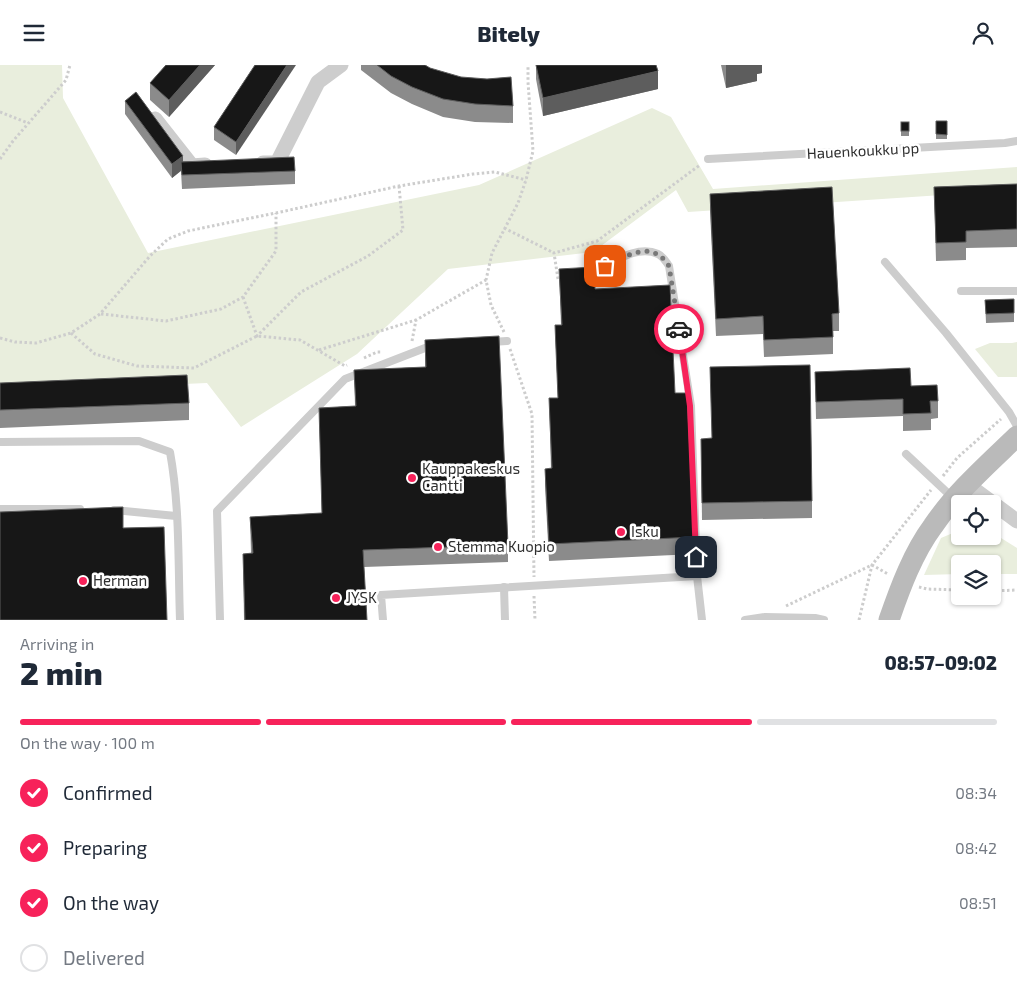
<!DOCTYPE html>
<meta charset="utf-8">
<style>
:root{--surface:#fff;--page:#f2f2f3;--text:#1f2937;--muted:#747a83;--line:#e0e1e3;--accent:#f7225a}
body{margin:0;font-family:"Exo 2",sans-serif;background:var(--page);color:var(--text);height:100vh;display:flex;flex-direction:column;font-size:19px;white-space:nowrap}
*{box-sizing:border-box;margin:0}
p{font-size:16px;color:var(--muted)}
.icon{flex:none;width:28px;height:28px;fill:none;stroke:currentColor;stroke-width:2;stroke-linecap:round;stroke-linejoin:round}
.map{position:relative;height:555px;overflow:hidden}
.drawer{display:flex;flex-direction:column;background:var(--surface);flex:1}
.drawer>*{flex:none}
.buttons{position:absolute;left:951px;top:430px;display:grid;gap:10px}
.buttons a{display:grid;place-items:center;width:50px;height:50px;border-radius:5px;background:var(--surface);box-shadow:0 1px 4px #0004;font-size:25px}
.pin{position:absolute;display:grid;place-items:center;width:42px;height:42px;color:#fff;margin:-21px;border-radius:10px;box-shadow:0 2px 8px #0006}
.courier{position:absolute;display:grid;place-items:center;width:50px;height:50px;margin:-25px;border:4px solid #f7225a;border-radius:50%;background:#fff;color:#222;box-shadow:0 1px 6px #0007}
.headline em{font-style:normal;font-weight:800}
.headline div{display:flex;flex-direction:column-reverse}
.headline{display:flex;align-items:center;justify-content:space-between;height:85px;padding:0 20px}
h1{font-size:32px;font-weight:800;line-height:38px}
.bar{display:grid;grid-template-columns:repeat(4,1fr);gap:8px 5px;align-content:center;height:60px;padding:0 20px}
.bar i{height:6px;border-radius:4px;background:var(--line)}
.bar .on{background:var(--accent)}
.bar p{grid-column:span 4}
ol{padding:0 20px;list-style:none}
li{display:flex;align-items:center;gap:15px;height:55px}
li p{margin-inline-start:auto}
li .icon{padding:5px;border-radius:50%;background:var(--accent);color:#fff;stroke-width:4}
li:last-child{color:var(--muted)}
li i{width:28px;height:28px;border:2px solid var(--line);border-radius:50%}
header{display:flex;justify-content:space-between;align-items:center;height:65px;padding:0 20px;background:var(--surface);font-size:22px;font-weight:800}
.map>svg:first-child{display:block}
.green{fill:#e9eedd}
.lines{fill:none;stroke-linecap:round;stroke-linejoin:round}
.path{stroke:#cdcdcd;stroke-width:3;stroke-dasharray:2.5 2.5;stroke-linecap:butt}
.lane{stroke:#cdcdcd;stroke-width:8}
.street{stroke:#cdcdcd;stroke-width:15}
.secondary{stroke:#bababa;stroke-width:21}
.wall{fill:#8b8b8b}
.shaded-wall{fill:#5d5d5d}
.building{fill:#171717;stroke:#5d5d5d}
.done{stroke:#787878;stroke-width:5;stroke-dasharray:0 9}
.route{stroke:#f7225a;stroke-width:6}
.poi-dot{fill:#f7225a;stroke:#fff;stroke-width:2}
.labels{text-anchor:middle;stroke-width:5;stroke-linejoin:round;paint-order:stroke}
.street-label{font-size:15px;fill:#303030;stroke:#fff}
.poi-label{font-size:15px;fill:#303030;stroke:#fff;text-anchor:start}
</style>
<header><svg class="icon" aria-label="menu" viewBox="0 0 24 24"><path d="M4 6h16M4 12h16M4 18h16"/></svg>Bitely<svg class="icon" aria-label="person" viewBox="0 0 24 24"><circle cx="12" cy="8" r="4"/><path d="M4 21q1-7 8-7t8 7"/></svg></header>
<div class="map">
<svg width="1017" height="555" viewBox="0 0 1017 555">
<rect width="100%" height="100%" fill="#fff"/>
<g class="green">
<path d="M0,0H62L63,33L148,188L479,120L652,43L671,52L713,124L1017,102V125L688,147L676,125L593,187L448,204L357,289L241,362L207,318L0,327Z"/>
<path d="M1017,277V312H998L975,284L990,278H1012Z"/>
<path d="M960,465V471H992L993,468L1017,483V509H993L992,499H960V509L924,510L941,473Z"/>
</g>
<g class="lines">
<g class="path">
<path d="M0,47L28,58"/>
<path d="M0,94L13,76L66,15L70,0"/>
<path d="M504,163L554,188"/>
<path d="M558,214L554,188L597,176L700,100"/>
<path d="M243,232L257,271L301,227L368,191L403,165L399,121"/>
<path d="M101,249L166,256L221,244L243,232L276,186V148"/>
<path d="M504,267L491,240L486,215L492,188L518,138L526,115L533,86L528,17V0"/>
<path d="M71,268L95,289L137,301L194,303L257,271L300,275L345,301L347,300"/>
<path d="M0,273L15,277L36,278L71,268L100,249L150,191L168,174L188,166L276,148L399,121L473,109L495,107L526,115"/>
<path d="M412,276L416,255L486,215"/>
<path d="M510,284L532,349L534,512"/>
<path d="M319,285L416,255"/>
<path d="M364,293L377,287H382"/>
<path d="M943,411L957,393L1001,354"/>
<path d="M919,522L927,524L960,525"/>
<path d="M992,526L1017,525"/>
<path d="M534,531L535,555"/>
<path d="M786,541L872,500L888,509"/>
<path d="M859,555L872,500L931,425"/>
</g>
<g class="lane">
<path d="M708,94L1005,78L1017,76"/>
<path d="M885,197L946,268L1009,347L1017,361"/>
<path d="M585,210C607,203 634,178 658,189C663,191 666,197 669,201L691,341L697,511"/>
<path d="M961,226H1017"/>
<path d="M491,277L507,276"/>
<path d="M0,377L139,376L170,387C180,442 178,499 180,555"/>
<path d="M906,389L953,433"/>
<path d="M0,444H80"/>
<path d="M114,445L176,451"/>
<path d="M504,522L505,555"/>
<path d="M220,555L217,446L345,314L425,283L435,282"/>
<path d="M383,555L381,530L697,511L702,555"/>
<path d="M745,555L765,552L815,553L824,555"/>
</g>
<g class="street">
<path d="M155,54L192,101L205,100"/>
<path d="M263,98H277L318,17L341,0"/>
<path d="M967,419L1017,456"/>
</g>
<path class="secondary" d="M889,555C900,523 913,488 933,461C956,427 988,399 1017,371"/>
</g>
<g class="wall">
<path d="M166,0H215L169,52L150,35V18Z"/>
<path d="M255,0L236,90L214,75V62Z"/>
<path d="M361,0H425L430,3L513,41V58L475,57L443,52L412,39L391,28L361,5Z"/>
<path d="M536,0H656L658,24L543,51L536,14Z"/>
<path d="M721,0H762V8L757,9V16L726,23Z"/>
<path d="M125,36L183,96L295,106V119L182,124L181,106L172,113L125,49Z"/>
<rect x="936" y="56" width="11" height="18"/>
<rect x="901" y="57" width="8" height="14"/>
<path d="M1017,119V182L966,183V195L936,196L934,122Z"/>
<path d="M710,129L839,248V266H833V289L764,292L763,269L716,271L710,146Z"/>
<path d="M559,204L595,224L675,328L694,472V489L549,496L545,421V404H551L549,333H558L555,260H561Z"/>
<path d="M1014,234V257L986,258L985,235Z"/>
<path d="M425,275L508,480V497L364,502L367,555H244L243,489L251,488L250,452L322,448L319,343L355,341L354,305L425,302Z"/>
<path d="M815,307L911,321L938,336V353L931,354V365L903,366V351L816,354Z"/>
<path d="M0,318L189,338V355L0,363Z"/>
<path d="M701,374L812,436V453L702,455Z"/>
</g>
<g class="shaded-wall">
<path d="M200,0H215L169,52V35Z"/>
<path d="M287,0H296L236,90V77Z"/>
<path d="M726,0H762V8L757,9V16L726,23Z"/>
<path d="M658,6V24L543,51V33Z"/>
<path d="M183,91V104L172,113V99Z"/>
</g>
<g class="building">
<path d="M166,0H200L169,35L150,18Z"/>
<path d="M255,0H287L236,77L214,62Z"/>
<path d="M377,0H425L430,3L461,12L487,14L511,12L513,41L475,39L443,34L412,22L391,11Z"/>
<path d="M536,0H656L658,6L543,33Z"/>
<path d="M136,27L183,91L172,99L125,36Z"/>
<path d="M936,56H947V70L936,69Z"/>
<rect x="901" y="57" width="8" height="9"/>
<path d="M294,92L295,106L182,110L181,97Z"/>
<path d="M1017,119V164L966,166V177L936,178L934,122Z"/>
<path d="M832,122L839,248L832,249L833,272L764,275L763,251L716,254L710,129Z"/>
<path d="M594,202L595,224L670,220L675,328H687L694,472L549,479L545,404L552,403L549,333H558L555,260H562L559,204Z"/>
<path d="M1014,234V248L986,249L985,235Z"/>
<path d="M499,271L508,480L363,485L367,555H245L243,489L253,488L250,452L322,448L319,343L356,341L354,305L426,302L425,275Z"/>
<path d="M810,300L812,436L702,438L701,374L712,373L710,302Z"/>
<path d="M910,303L911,321L937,320L938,336H930L931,348L903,349V334L816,337L815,307Z"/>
<path d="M187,310L189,338L0,345V318Z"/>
<path d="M123,442V463L164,462L167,555H0V447Z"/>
</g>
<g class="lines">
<path class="done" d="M605,201L633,188L648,186L660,190L669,201L679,264"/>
<path class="route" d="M679,264L690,341L696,492"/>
</g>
<g class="poi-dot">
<circle cx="412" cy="413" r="5"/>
<circle cx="621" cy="467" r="5"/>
<circle cx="438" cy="482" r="5"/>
<circle cx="83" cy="516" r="5"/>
<circle cx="336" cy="533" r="5"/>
</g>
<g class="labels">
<g class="street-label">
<text transform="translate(863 86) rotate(-3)" y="5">Hauenkoukku pp</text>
</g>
<g class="poi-label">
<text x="422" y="409">Kauppakeskus<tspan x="422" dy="17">Cantti</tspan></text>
<text x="631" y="472">Isku</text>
<text x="448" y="487">Stemma Kuopio</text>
<text x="93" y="521">Herman</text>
<text x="346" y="538">JYSK</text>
</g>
</g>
</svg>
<div class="buttons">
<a><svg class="icon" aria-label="locate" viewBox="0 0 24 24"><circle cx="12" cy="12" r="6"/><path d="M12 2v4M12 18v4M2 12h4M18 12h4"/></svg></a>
<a><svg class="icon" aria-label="layers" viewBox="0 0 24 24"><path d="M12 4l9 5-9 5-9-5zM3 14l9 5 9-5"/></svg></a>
</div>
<div class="pin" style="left:605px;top:201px;background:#ea580c"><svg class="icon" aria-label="bag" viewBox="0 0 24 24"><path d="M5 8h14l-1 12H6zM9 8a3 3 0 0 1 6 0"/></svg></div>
<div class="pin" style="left:696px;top:492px;background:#1f2937"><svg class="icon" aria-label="home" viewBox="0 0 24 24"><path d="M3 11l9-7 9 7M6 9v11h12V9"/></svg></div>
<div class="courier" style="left:679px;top:264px"><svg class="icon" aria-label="car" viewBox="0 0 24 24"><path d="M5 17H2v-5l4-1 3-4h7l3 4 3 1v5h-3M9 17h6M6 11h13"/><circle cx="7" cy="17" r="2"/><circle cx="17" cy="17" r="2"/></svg></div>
</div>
<section class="drawer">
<div class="headline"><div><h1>2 min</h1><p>Arriving in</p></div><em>08:57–09:02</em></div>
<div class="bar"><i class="on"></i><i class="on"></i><i class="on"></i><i></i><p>On the way · 100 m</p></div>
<ol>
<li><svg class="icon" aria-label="check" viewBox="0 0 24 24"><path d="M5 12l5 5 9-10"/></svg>Confirmed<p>08:34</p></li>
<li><svg class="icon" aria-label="check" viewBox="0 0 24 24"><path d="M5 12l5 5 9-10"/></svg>Preparing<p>08:42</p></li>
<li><svg class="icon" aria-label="check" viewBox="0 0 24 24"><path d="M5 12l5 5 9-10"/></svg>On the way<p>08:51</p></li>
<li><i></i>Delivered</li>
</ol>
</section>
